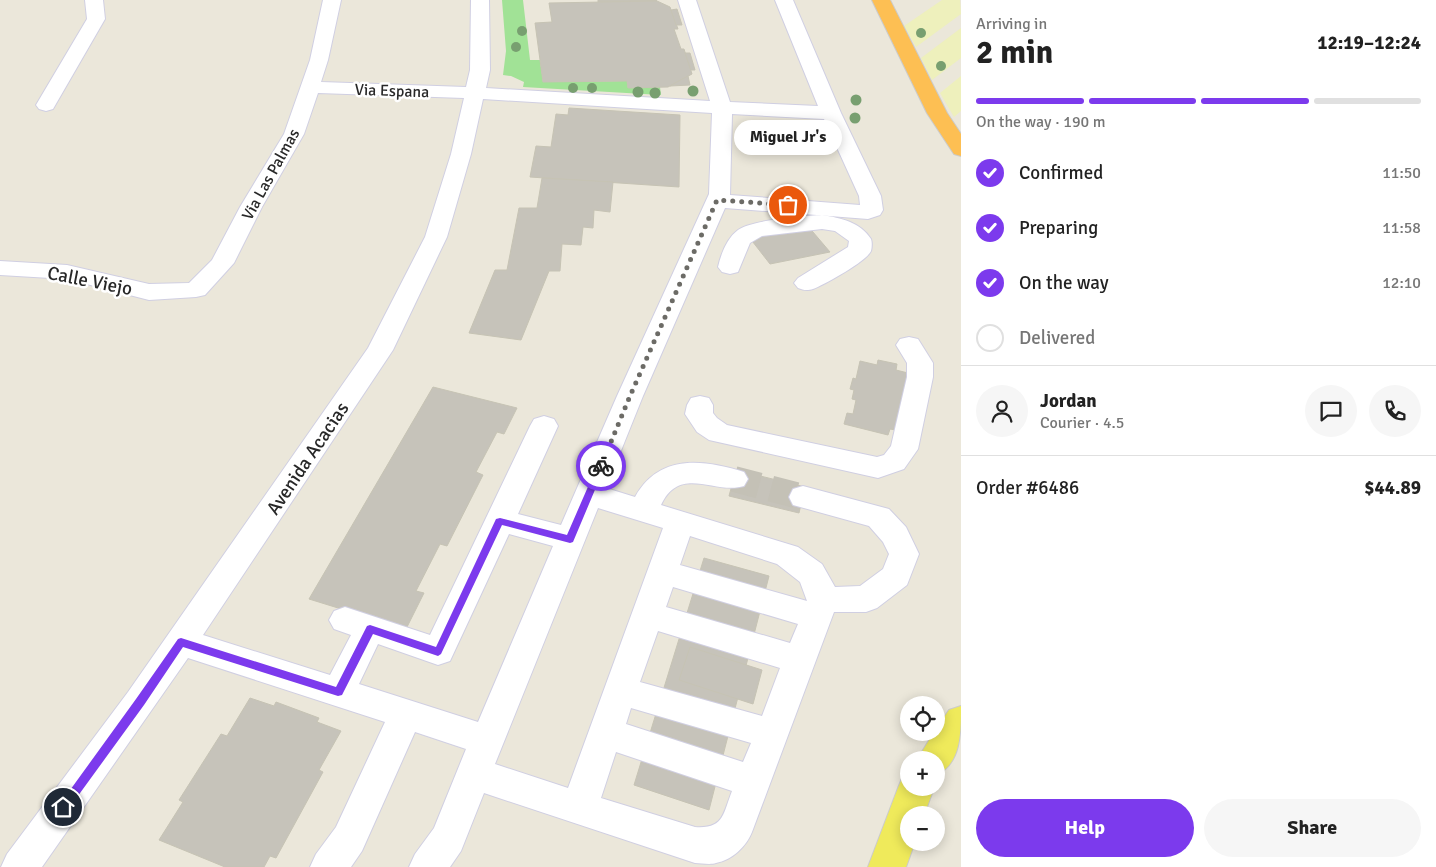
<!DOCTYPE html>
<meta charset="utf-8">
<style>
:root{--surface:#fff;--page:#f6f6f6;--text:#222;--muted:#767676;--line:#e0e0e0;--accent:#7c3aed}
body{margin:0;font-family:Signika,sans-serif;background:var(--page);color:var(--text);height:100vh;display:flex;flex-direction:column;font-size:19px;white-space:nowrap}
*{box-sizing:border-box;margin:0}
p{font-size:16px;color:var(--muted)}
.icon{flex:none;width:28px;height:28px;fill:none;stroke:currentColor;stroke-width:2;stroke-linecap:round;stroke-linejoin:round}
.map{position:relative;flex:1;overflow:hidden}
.side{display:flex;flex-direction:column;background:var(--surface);width:475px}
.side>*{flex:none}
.controls{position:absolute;left:900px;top:696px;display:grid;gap:10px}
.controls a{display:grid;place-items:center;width:45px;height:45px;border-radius:50%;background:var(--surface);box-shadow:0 2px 12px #0003;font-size:25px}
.pin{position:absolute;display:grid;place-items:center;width:42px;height:42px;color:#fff;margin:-21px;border:2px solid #fff;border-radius:50%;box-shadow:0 1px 5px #0007}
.courier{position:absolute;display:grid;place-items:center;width:50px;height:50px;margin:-25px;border:4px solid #7c3aed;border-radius:50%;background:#fff;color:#222;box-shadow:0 1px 6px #0007}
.bubble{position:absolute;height:35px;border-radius:18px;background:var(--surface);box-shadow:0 2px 12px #0003;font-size:16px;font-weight:700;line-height:35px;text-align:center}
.summary em{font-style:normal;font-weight:700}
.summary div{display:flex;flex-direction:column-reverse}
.summary{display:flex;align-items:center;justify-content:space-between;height:85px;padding:0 15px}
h1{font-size:32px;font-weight:700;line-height:38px}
.bar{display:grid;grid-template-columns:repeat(4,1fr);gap:8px 5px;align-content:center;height:60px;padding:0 15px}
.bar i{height:6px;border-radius:4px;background:var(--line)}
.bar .active{background:var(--accent)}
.bar p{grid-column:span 4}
.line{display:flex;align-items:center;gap:12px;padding:0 15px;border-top:1px solid var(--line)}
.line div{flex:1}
.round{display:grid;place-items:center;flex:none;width:52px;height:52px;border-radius:26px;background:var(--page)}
ol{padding:0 15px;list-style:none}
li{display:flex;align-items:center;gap:15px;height:55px}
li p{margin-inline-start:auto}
li .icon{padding:5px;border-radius:50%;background:var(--accent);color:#fff;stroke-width:4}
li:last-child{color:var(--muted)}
li i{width:28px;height:28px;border:2px solid var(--line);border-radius:50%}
.cta{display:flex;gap:10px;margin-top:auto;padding:10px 15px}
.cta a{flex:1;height:58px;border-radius:30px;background:var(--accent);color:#fff;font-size:20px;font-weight:700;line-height:58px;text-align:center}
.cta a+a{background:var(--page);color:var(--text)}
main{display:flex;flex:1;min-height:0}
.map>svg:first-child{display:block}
.green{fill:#a1e296}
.sand{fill:#eef0bc}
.building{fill:#c6c3ba;stroke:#c6c3b4}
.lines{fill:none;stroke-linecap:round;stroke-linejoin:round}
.minor-tunnel{stroke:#c4c1b6;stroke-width:26;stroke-dasharray:26 12;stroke-linecap:butt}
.minor-casing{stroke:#d0cfe2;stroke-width:2}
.major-casing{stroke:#cbcbcb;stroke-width:2}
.highway-casing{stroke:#cbcbcb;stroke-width:2}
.minor{fill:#fff;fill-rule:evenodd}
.major{fill:#efea5b;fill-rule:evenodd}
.highway{fill:#fdbf53;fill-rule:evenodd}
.tree{fill:#789f70}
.route{fill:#7c3aed}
.done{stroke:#6c6b66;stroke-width:5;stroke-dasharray:0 9}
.labels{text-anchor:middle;stroke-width:5;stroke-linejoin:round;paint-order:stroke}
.far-street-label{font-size:16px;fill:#282828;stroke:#fff}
.street-label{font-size:19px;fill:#282828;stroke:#fff}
</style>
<main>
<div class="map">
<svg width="961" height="867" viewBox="0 0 961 867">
<rect width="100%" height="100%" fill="#ebe7da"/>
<path class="green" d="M502,0H523L530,60H540L543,82L627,81L628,88L660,87L661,95L523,87L524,82L511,76L503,75L506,51Z"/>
<g class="sand">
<path d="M942,0H960L961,14L916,47L904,26Z"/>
<path d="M961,28V58L932,80L921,58Z"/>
<path d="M961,76V111L954,117L940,93Z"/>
</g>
<g class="building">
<path d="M598,0H656L657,1L598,2Z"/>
<path d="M657,1L670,7L678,29H674L681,49H684L692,74L668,87L628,88L627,81L543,82L535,23L552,22L549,3Z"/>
<path d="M677,9L682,25H676L671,10Z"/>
<path d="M685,53H690L695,70H691Z"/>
<path d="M688,76L690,85L670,86L675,83Z"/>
<path d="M569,108L680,115L679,187L530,177L536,146L551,147L556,114L568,115Z"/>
<path d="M542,178L613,182L610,212L594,210L593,228L583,227L581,245L562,244L560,271H549L521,340L469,333L495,270H507L519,208H537Z"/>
<path d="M807,225L830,252L770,264L749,237Z"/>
<path d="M878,360L897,364L896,370L912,374L901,431L890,429L888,435L844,424L847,413L853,414L856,400L852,399L854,390L850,389L853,378L856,379L860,361L877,365Z"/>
<path d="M433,387L517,408L504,434L497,432L476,472L483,475L447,546L440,544L416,591L424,593L406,629L309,599Z"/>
<path d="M736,470L805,487L799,513L729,496Z"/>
<path d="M704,558L769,576L709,810L634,785Z"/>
<path d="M690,647L762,670L753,704L679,680Z"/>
<path d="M250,698L274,706L276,702L319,718L317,722L341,731L319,770L323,772L276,858L270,856L264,867H225L159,840L183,802L179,800L221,734L227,736Z"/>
</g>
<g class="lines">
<path class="minor-tunnel" d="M734,479L803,497"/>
<defs>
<g id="minor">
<path d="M85,0H103L105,19L53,109L46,111L39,109L36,105L87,19Z"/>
<path d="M323,0H341L328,60L321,82L466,87L470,70L471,0H489L490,70L486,88L710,101L678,0H696L730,102L818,106L775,0H793L841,113L881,196L883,210L880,215L868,219L725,208L643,396L606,488L635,497C659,454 702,459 744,472L748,479L744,486C715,495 680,464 661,505L798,547L822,564L835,587L860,586L883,569L889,554L883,542L869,526L793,505L789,497L793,489L803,486L889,509L906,527L919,554L907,585L877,608L866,612H834L752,832C746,847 732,860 716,863C710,865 701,863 695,863L484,793L461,851L450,867H409L415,854L434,828L466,749L415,732L362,851L351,867H310L316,854L336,827L385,722L188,658L42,867H1L7,854L128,692L368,348L425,237L451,154L464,98L318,93L304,134L262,207L234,263L205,295L196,297L149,300L67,279L0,275V261L67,265L149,284L189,283L212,260L240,207L284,134L310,60ZM483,99L712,113L709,194L617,396L561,525L518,514L558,426L554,419L544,416L534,419L530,426L430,635L345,607L334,611L329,620L334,629L351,635L330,675L203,635L393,350L447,237L471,154ZM732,114L824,119L859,196L860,205L730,195ZM598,508L663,528L568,788L495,764ZM509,534L553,546L478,722L359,684L378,644L438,665L450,661ZM690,536L777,564L800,582L807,601L680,565ZM673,587L798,624L790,643L666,607ZM658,631L780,668L762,716L640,682ZM631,708L751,743L743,762L626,724ZM616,752L732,791C723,814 724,829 695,827L601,798Z"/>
<path d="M822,215C841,218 860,222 871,239C872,242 872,247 871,251C867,261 824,285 813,289C807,291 803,290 798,288L794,283L798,278L848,247L849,241L835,231L822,229L762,236L750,243L738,272L730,274L722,272L718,267C721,254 727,238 738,230C752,220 803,216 822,215Z"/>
<path d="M909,337L918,339L933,363V377L918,449L904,469L878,478L709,440L697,432L685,414L687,405L691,398L700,396L709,398L713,405V413L717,418L727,425L877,457L884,455L891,446L907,377V363L896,345L900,339Z"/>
</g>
<g id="major">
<path d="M961,706C961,733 961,764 936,775V760H917L934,732H936V729L949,710Z"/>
<path d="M909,774V788H934L924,815H909V842H915L906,867H868L898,788L903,776Z"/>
</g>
<path id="highway" d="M872,0H890L947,113L961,134V156L954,154L927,113Z"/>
</defs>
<use href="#minor" class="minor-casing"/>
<use href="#major" class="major-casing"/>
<use href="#highway" class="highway-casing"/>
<use href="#minor" class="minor"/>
<use href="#major" class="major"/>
<use href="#highway" class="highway"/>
</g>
<g class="tree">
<circle cx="522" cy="31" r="5"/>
<circle cx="921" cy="33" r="5"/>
<circle cx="516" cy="47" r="5"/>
<circle cx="941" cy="66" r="5"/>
<circle cx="573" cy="88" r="5"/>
<circle cx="592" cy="88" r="5"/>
<circle cx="693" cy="91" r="5.5"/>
<circle cx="638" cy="92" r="5.5"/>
<circle cx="655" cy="93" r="5.5"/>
<circle cx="856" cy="100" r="5.5"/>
<circle cx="855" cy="118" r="5.5"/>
</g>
<path class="route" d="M601,463L605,466L573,542L570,543L502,525L441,654L438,656L373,634L342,695L338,696L183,647L144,705L67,811H60L58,807L60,804L136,699L178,639L181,638L336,687L367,626L370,625L436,647L496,519L500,518L567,535L597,466Z"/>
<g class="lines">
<path class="done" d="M601,466L630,396L717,200L788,205"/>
</g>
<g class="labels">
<g class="far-street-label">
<text transform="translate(392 90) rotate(2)" y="6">Via Espana</text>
<text transform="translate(270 174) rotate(-61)" y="6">Via Las Palmas</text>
</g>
<g class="street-label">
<text transform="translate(90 280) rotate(11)" y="7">Calle Viejo</text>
<text transform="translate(307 458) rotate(-56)" y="7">Avenida Acacias</text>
</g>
</g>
</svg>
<div class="controls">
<a><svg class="icon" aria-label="locate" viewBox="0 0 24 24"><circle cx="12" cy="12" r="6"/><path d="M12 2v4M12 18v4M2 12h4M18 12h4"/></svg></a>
<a>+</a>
<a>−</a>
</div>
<div class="pin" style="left:788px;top:205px;background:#ea580c"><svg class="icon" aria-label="bag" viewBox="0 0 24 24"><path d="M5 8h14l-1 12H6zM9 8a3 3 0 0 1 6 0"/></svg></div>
<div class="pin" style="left:63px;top:807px;background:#1f2937"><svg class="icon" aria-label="home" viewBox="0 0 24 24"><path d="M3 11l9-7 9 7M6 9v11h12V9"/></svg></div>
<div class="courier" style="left:601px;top:466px"><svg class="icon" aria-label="bike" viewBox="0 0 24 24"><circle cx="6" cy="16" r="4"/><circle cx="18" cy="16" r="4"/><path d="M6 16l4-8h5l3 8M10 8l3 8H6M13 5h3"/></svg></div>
<div class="bubble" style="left:734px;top:120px;width:108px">Miguel Jr's</div>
</div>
<section class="side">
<div class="summary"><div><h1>2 min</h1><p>Arriving in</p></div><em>12:19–12:24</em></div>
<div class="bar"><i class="active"></i><i class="active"></i><i class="active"></i><i></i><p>On the way · 190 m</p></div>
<ol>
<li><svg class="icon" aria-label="check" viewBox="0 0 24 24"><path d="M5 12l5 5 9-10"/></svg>Confirmed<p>11:50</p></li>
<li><svg class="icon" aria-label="check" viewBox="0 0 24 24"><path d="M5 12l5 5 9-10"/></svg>Preparing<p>11:58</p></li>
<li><svg class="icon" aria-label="check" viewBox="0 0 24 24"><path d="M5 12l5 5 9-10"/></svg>On the way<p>12:10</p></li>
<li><i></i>Delivered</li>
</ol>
<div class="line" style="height:90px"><a class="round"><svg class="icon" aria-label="person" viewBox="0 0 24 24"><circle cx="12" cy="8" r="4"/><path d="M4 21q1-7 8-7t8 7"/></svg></a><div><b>Jordan</b><p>Courier · 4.5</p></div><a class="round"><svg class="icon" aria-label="chat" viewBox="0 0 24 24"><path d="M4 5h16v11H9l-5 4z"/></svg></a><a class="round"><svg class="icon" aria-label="phone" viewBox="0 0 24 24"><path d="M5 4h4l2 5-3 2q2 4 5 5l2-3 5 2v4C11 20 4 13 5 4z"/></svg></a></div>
<div class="line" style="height:65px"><div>Order #6486</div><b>$44.89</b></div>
<div class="cta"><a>Help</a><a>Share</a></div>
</section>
</main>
